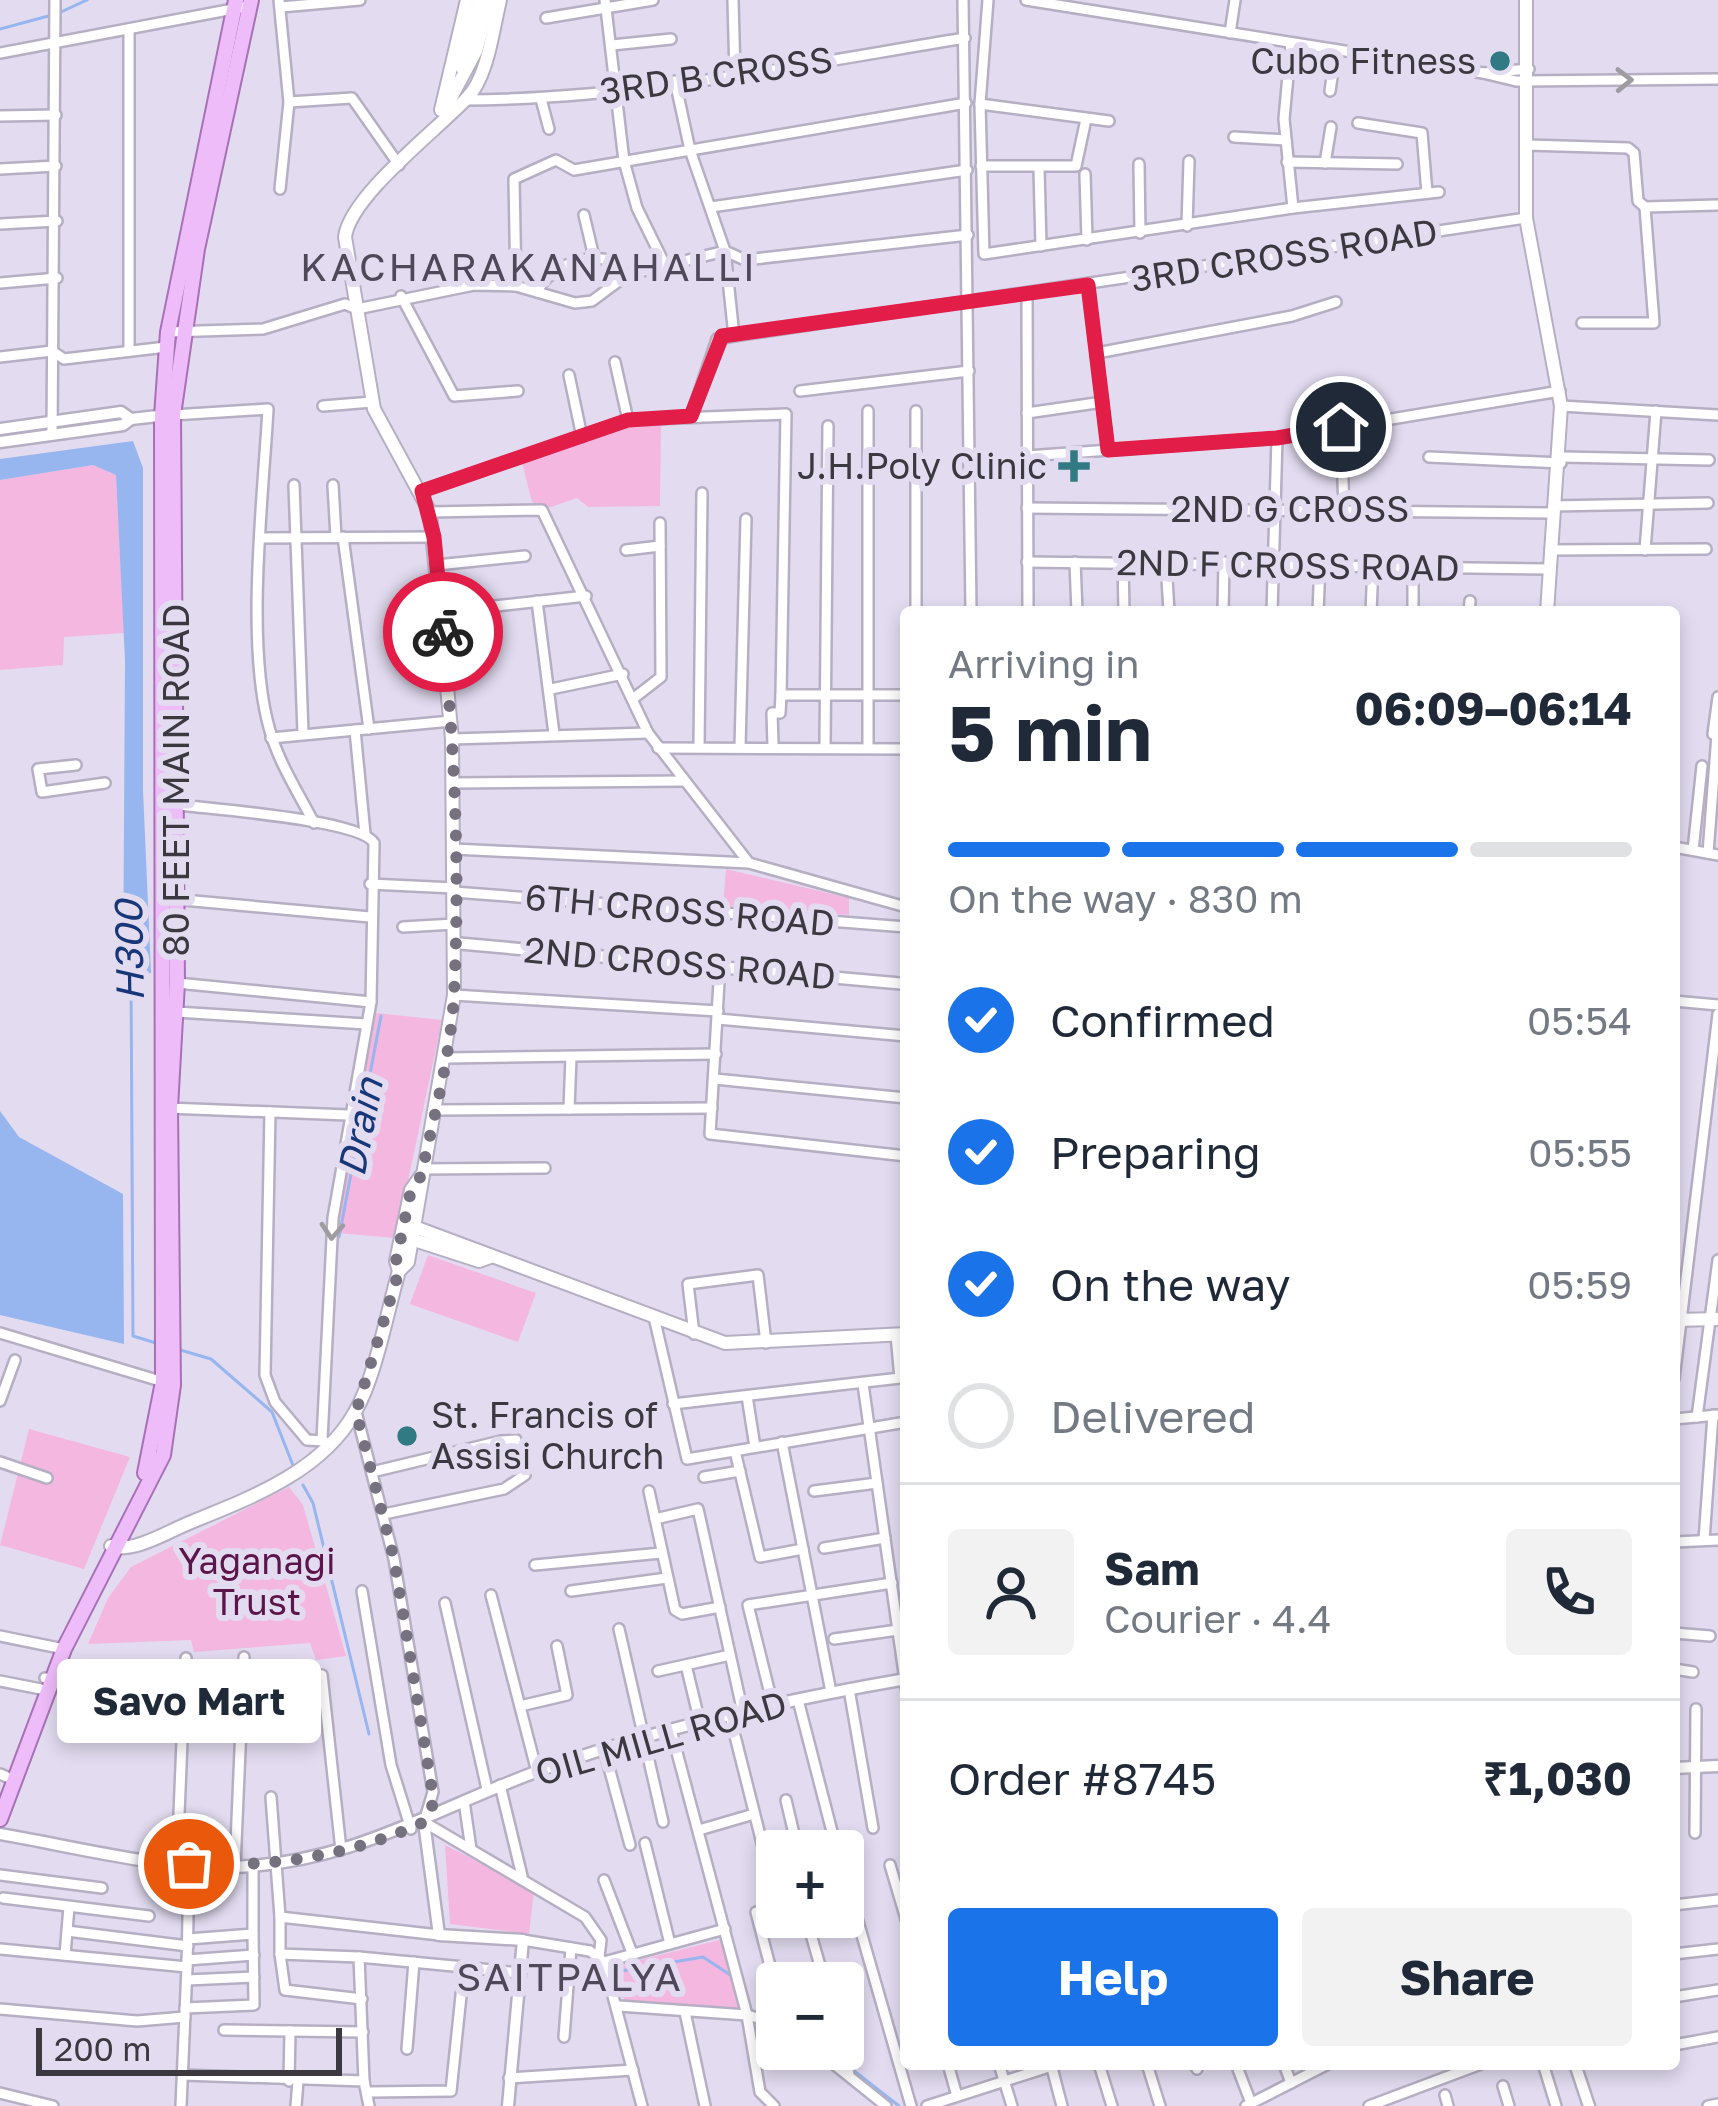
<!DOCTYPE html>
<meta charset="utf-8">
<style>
:root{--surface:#fff;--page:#f2f2f3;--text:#1f2937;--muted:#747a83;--line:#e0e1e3;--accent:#1a73e8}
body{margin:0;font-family:"Golos Text",sans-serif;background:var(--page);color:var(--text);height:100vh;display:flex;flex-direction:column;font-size:45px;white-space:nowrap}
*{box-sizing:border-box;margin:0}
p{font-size:39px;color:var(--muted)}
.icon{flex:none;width:66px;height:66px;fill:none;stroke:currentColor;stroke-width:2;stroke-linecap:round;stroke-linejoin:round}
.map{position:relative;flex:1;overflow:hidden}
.panel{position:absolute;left:900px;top:606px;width:780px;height:1464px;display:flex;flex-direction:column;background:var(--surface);border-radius:12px;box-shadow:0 6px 18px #0003}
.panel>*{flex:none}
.fabs{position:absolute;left:756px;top:1830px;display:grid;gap:24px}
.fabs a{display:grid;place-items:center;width:108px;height:108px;border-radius:12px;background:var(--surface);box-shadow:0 6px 18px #0003;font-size:60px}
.scale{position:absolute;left:36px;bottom:30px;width:306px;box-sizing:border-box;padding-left:12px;border:6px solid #3b3840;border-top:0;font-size:33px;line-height:42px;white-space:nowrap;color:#3b3840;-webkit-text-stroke:9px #e3dcf1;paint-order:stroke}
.pin{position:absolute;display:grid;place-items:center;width:102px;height:102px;color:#fff;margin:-51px;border:6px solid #fff;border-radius:50%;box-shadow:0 3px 12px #0007}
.courier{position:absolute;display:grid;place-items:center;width:120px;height:120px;margin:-60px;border:9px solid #e11d48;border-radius:50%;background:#fff;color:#222;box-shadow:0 3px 15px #0007}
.bubble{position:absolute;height:84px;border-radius:12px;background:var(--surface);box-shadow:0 6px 18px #0003;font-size:39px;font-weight:700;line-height:84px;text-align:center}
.overview em{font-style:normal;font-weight:700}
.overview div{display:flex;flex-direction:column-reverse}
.overview{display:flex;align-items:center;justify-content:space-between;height:204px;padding:0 48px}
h1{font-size:78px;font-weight:700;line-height:90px}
.bar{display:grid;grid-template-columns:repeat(4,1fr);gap:18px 12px;align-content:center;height:144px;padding:0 48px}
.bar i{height:15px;border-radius:9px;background:var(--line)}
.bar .current{background:var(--accent)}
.bar p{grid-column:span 4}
.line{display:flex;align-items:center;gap:30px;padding:0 48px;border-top:3px solid var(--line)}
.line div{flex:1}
.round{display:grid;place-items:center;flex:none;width:126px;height:126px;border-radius:12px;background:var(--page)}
ol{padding:0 48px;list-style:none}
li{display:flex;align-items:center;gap:36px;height:132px}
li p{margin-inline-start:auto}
li .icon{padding:12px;border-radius:50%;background:var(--accent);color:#fff;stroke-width:4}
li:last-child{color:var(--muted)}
li i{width:66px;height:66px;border:6px solid var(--line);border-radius:50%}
.cta{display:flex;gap:24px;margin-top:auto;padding:24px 48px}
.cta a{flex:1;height:138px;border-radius:12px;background:var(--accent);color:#fff;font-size:48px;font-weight:700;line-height:138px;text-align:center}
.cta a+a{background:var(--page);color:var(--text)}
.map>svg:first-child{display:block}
.green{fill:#f4b7e0}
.water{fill:#97b5ee}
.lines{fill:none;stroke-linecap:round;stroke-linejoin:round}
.stream{stroke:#97b5ee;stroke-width:3}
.minor-casing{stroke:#b6afc3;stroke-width:14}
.tertiary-casing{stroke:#b6afc3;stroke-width:15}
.secondary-casing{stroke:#b6afc3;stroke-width:16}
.primary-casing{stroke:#a871b6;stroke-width:18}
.minor{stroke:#fff;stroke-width:9}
.tertiary{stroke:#fff;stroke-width:10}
.secondary{stroke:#fff;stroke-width:12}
.primary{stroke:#eebcf9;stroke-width:14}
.oneway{stroke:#9d9ca0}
.done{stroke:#76717e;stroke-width:12;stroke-dasharray:0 21.6}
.route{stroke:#e11d48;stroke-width:15}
.poi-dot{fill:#327a83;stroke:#e3dcf1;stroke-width:4.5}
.labels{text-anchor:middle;stroke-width:12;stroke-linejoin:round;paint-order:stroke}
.poi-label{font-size:36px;fill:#3b3840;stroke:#e3dcf1;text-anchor:end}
.street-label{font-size:36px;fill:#3b3840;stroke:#e3dcf1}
.park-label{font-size:36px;fill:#5b154a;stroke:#e3dcf1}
.neighbourhood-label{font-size:39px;letter-spacing:3px;fill:#4e4859;stroke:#e3dcf1}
.water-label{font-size:39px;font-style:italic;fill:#183778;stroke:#e3dcf1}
</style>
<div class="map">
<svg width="1718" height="2106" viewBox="0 0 1718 2106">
<rect width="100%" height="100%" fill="#e3dcf1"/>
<g class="green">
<path d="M661,421L660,506L588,507L577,498L548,508L532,502L522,463L622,428Z"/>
<path d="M93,465L116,475L124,633L64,637L63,665L0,670V480Z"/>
<path d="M726,869L849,898V915L723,905Z"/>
<path d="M376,1013L442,1020L396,1238L336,1233Z"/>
<path d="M428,1255L536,1293L518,1342L410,1304Z"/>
<path d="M29,1429L130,1457L84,1569L0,1545Z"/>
<path d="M289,1487L303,1505L346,1656L316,1660L310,1643L194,1652L191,1640L88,1644L108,1598L131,1567Z"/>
<path d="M445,1845L534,1890L529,1934L450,1924Z"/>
<path d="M723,1939L739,2010L624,2000L616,1966Z"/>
</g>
<g class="water">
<path d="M133,441L143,468V790L151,973L123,975L125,661L116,475L93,465L0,480V459Z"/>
<path d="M0,1111L19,1137L123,1194L124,1344L0,1315Z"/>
</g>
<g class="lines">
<g class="stream">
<path d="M61,12L87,0"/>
<path d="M0,29L52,15"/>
<path d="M131,973L133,1336L156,1343"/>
<path d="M339,1237L381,1016"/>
<path d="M177,1349L211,1359L272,1412L294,1468"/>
<path d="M303,1485L313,1503L369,1734"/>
<path d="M621,1971L703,1957L732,1976"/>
<path d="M826,2049L841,2061"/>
<path d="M853,2070L899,2106"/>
</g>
<defs>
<g id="minor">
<path d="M279,0L289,102L280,189"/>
<path d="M605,0L624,161L637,208L666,267"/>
<path d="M733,0L735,76"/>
<path d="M963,0L971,612"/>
<path d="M988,0L980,104L984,254L1293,208L1439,192"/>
<path d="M1026,0L1483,73"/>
<path d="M281,7L360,0"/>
<path d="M546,18L653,0"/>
<path d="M129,29V351"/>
<path d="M1230,33L1235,0"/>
<path d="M1291,43L1284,119L1293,208"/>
<path d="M612,45L671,39"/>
<path d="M0,53L249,6"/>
<path d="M1529,69L1483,73L1516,81L1718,79"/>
<path d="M675,81L690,150L725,251L734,336L717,339L691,416"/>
<path d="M1330,91L1336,50"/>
<path d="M541,99L549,129"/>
<path d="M465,100C633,99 800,65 965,38"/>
<path d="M289,102L352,98L399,165"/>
<path d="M980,104L1109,121"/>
<path d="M0,116L56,115"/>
<path d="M1358,123L1422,133L1427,193"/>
<path d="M1234,137L1286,140"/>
<path d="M1527,145L1628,148L1634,153L1638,201L1645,207L1718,205"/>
<path d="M1287,162L1397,164"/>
<path d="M1325,163L1331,127"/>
<path d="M1139,164L1140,233"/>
<path d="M981,166H1076L1086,119"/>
<path d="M0,169L56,166"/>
<path d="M1039,169L1041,246"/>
<path d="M1085,174L1087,240"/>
<path d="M711,207L967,170"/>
<path d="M584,215L594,257"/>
<path d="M0,224L57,221"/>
<path d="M1187,226L1189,161"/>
<path d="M725,251L745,260L968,235"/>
<path d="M0,283L57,278"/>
<path d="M1088,285L1108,450"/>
<path d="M516,286L514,179L556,160L574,170L966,103"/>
<path d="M537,292C548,268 583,254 609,260L619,279"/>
<path d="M1027,294L1028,612"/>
<path d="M401,296L454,396L518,391"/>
<path d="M1582,323H1654L1645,207"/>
<path d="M168,332L263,329L345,304L357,309L474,285L516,286L575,303L592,301L627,275L725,251"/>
<path d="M734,336L1526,218"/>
<path d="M1097,353L1292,316L1336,302"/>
<path d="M0,357L52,351L64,359L166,347"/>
<path d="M615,362L628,420"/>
<path d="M569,375L582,437"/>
<path d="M800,391L969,371"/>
<path d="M323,406L372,402"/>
<path d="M1561,406L1718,415"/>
<path d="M868,411V746"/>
<path d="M916,411V612"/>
<path d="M1027,413L1103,402"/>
<path d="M173,415L268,409C263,499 245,646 270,731C279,763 299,794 314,823"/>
<path d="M1341,427L1344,509"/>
<path d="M52,435L55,0"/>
<path d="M1027,456L1277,438L1560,391"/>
<path d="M1429,457L1561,463"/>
<path d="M1562,457L1709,460"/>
<path d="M294,485L303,733"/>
<path d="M333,485L336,537"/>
<path d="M422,491L628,420L786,414L781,695L780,713H772L773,745"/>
<path d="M1553,506L1708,503"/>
<path d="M1027,508L1553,513"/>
<path d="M430,512L542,510L648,733L749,863"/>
<path d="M343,537L369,729"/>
<path d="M260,538L434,537"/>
<path d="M626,550L660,546"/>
<path d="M1550,550L1706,549"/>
<path d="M1645,550L1656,411"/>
<path d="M1027,562L1549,569"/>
<path d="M1075,562L1077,612"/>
<path d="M1123,562L1124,612"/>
<path d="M1166,562L1169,612"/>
<path d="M437,565L525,556"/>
<path d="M1413,565V612"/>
<path d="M537,601L554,734"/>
<path d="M441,612L586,596"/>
<path d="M1223,612L1224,562"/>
<path d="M1272,612L1277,438"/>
<path d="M1318,612L1320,563"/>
<path d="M1371,612L1373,565"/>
<path d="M1469,612L1470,601"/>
<path d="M551,689L623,674"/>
<path d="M781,695H906"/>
<path d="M1718,697L1713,734L1718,736"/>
<path d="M634,698L661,677L660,523"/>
<path d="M355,730L365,834"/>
<path d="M271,738L451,721"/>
<path d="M452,739L648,733"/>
<path d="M825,745L828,426"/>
<path d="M699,746L702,493"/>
<path d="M740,746L746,519"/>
<path d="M658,748L906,749"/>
<path d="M76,765L38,769L42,792L105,783"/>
<path d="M454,783L683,781"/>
<path d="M172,804C206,809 360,819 374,843L371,1002L333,1218L322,1440"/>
<path d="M1674,847L1718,855"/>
<path d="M454,849L749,863L906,907"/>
<path d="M1693,850L1702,766"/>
<path d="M1708,853L1717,735"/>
<path d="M370,884L454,888"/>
<path d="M454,892L906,927"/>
<path d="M172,899L370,917"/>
<path d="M403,927L454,924"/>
<path d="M720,965L710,1134L906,1156"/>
<path d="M177,983L371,1002"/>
<path d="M454,995L718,1011"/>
<path d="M1674,1001L1718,1005"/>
<path d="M176,1012L366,1024"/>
<path d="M718,1019L906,1036"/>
<path d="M447,1058L716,1054"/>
<path d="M715,1079L906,1098"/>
<path d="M168,1108L348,1115"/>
<path d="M569,1109L571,1057"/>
<path d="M436,1110L712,1108"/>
<path d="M270,1112L265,1375L275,1402L307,1440L324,1441"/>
<path d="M423,1169L545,1168"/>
<path d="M654,1317L687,1459L906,1422"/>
<path d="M0,1333L167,1383"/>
<path d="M694,1334L688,1284L758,1275L766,1343"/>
<path d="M1674,1379L1718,1014"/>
<path d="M863,1384L906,1687"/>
<path d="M747,1396L755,1447"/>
<path d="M0,1401L15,1360"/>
<path d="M673,1404L900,1378L896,1335"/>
<path d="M356,1412L394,1559L433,1792L424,1822L585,1917L601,1940L599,1957"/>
<path d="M1697,1417L1718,1260"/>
<path d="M1674,1419L1718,1415"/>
<path d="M782,1442L831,1692"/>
<path d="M735,1451L760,1557L803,1549"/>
<path d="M0,1462L47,1478"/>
<path d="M372,1472L501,1441L516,1440L525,1475L504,1489L384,1514"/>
<path d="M704,1477L740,1471"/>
<path d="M649,1491L675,1610L682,1614L720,1607"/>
<path d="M814,1491L877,1483"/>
<path d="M655,1519L698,1509L743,1713"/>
<path d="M1704,1540L1713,1415"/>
<path d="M1674,1542L1718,1540"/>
<path d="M824,1548L885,1538"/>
<path d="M535,1565L661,1553"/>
<path d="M362,1591L391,1765L411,1829"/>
<path d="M571,1591L667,1578"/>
<path d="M491,1595L537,1772"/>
<path d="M445,1603L487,1789"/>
<path d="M619,1629L663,1822"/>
<path d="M1674,1633L1710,1636"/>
<path d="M0,1636L64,1649"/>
<path d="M834,1639L898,1630"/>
<path d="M686,1665L700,1723"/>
<path d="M1674,1669L1693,1672"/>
<path d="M658,1671L730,1655"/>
<path d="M322,1675L341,1850"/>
<path d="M45,1678L129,1691"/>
<path d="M0,1681L41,1689"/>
<path d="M849,1689L873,1828"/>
<path d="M184,1692L186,1658"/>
<path d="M798,1700L837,1851"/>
<path d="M520,1706L567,1695L557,1646"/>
<path d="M773,1706L748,1605L892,1583"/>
<path d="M730,1716L773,1887H777"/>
<path d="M671,1730L747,2015L760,2092L774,2106"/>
<path d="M604,1749L630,1845"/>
<path d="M0,1774L7,1777"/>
<path d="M500,1785L522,1876"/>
<path d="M271,1797L280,1917L439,1935"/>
<path d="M786,1800L798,1851"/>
<path d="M464,1801L471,1849"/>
<path d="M699,1830L754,1814"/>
<path d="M1695,1833L1696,1709"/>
<path d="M645,1843L670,1944"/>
<path d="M177,1863L184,1692L243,1691"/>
<path d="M253,1865V1934"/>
<path d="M890,1865L906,1919"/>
<path d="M235,1867L244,1657"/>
<path d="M843,1869L911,2106"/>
<path d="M0,1875L102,1888"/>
<path d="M604,1880L632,1953"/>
<path d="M3,1898L149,1916"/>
<path d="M1674,1905L1718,1900"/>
<path d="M756,1912L777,1993"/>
<path d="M280,1917V1954L359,1957L364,2081"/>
<path d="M806,1917L825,1983"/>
<path d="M67,1931L188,1946"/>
<path d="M523,1940L590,1951L604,1962L642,2106"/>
<path d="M0,1949L187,1967L181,2106"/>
<path d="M280,1954L285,1990L362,1999"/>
<path d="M1674,1954L1718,1949"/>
<path d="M65,1955L69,1907"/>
<path d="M359,1957L464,1967"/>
<path d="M187,1960L254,1955"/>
<path d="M604,1962L725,1929"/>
<path d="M187,1967L189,1864"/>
<path d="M187,1980L254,1977"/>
<path d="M1674,1997L1718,1990"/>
<path d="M619,2006L747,2015L777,2023"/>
<path d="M185,2008L254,2005L253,1934L188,1939"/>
<path d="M0,2009L137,2021L185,2017"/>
<path d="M685,2012L705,2106"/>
<path d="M224,2030L363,2032"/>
<path d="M564,2037L571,1948"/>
<path d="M1674,2045L1718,2037"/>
<path d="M843,2046L849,2075"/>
<path d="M407,2049L414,1962"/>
<path d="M815,2049L886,2106"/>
<path d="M948,2064L957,2096"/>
<path d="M999,2064L1012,2106"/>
<path d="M1051,2064L1062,2106"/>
<path d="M1099,2064L1112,2106"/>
<path d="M1147,2064L1160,2106"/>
<path d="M1195,2064L1197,2069"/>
<path d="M1236,2064L1251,2103"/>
<path d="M1284,2064L1291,2083"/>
<path d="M1545,2070L1556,2106"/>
<path d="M183,2075L364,2081L369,2106"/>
<path d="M509,2078L633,2070"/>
<path d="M289,2081L290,2031"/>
<path d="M1503,2086L1509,2106"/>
<path d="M370,2092L451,2091L464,1967L518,1973"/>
<path d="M0,2093L53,2106"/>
<path d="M1445,2095L1448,2106"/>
<path d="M296,2106L298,2081"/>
<path d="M927,2106L1058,2064"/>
<path d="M1246,2106L1328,2064"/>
<path d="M1369,2106L1481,2064"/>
<path d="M1708,2106L1718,2104"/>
</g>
<g id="tertiary">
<path d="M0,429L121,412L131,419L167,415"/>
<path d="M0,442L123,425L131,419"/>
<path d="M454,943L906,984"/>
<path d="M1674,1768L1718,1766"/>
<path d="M424,1822L439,1935L523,1940L508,2106"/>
<path d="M0,1834C76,1847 157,1869 234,1867C354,1863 437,1807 544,1769C661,1727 784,1700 906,1679"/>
<path d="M1575,2064L1589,2106"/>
</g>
<g id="secondary">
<path d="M1526,0V218L1561,406L1547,612"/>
<path d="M462,68L479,0"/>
<path d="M441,110L467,0"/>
<path d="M444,111L476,51L490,0"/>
<path d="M404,1223L725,1343L906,1334"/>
<path d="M405,1237L479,1261L490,1257"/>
<path d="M399,1271L396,1261L411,1190L421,1176"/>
<path d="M1674,1320L1718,1319"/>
<path d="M111,1546C134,1553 167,1532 189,1523C248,1499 322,1472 355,1412C376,1376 387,1312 399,1271L408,1262L454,995L452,739L430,512L374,409L345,237C350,196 437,130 467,98C488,77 493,28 500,0"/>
</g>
<g id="primary">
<path d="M145,1473L163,1382L162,416L168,332L236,0"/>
<path d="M0,1819L64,1649L163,1455L173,1385L170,1108L177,983L173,415L197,249L251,0"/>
</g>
</defs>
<use href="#minor" class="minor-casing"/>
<use href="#tertiary" class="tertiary-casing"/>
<use href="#secondary" class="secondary-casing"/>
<use href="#primary" class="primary-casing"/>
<use href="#minor" class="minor"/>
<use href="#tertiary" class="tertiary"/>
<use href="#secondary" class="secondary"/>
<use href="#primary" class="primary"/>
</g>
<defs><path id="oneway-chevron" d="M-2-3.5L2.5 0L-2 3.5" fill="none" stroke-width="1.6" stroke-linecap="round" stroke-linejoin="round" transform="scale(3)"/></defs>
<g class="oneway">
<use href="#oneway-chevron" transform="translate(1624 80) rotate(-1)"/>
<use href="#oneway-chevron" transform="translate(332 1231) rotate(94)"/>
</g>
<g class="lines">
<path class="done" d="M189,1864C267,1868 352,1856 424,1822L434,1802L394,1559L356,1412L399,1271L396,1261L411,1190L421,1176C434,1116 451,1055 454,994C460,874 455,751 443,632"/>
<path class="route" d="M443,632L434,537L422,491L628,420L691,416L722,336L1088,285L1108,450L1277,438L1341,427"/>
</g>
<g class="poi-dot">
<circle cx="1500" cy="61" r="12"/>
<path d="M1068 448h12v12h12v12h-12v12h-12v-12h-12v-12h12z"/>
<circle cx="407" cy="1436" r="12"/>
</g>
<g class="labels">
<g class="poi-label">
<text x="1476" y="74">Cubo Fitness</text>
<text x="1047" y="479">J.H.Poly Clinic</text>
<text x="431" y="1428" text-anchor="start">St. Francis of<tspan x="431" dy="41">Assisi Church</tspan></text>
</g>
<g class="street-label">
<text transform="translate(716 75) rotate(-8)" y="13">3RD B CROSS</text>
<text transform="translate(1284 255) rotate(-9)" y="13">3RD CROSS ROAD</text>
<text x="1290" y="522">2ND G CROSS</text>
<text transform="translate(1288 565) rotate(1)" y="13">2ND F CROSS ROAD</text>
<text transform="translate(176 780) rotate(-90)" y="13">80 FEET MAIN ROAD</text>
<text transform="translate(680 910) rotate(5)" y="13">6TH CROSS ROAD</text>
<text transform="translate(680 963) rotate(5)" y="13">2ND CROSS ROAD</text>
<text transform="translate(661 1738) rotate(-16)" y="13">OIL MILL ROAD</text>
</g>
<g class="park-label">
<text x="257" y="1574">Yaganagi<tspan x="257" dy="41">Trust</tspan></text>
</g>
<g class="neighbourhood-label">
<text x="529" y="281">KACHARAKANAHALLI</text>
<text x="570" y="1991">SAITPALYA</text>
</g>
<g class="water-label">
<text transform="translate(129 951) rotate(-91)" y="14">H300</text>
<text transform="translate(360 1127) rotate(-79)" y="14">Drain</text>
</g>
</g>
</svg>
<div class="fabs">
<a>+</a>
<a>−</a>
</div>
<div class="scale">200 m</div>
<div class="pin" style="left:189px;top:1864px;background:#ea580c"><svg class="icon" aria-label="bag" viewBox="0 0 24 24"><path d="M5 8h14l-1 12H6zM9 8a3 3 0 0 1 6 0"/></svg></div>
<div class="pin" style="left:1341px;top:427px;background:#1f2937"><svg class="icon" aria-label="home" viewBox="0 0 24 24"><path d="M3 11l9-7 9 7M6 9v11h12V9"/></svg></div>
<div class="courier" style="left:443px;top:632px"><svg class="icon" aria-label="bike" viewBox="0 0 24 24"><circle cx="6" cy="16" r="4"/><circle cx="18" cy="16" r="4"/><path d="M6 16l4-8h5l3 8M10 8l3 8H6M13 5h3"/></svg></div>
<div class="bubble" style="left:57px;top:1659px;width:264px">Savo Mart</div>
<section class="panel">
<div class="overview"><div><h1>5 min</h1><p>Arriving in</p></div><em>06:09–06:14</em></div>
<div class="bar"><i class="current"></i><i class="current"></i><i class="current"></i><i></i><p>On the way · 830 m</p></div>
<ol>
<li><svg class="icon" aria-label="check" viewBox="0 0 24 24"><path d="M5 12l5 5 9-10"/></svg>Confirmed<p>05:54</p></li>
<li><svg class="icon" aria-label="check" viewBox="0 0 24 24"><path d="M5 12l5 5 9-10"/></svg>Preparing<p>05:55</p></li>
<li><svg class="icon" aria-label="check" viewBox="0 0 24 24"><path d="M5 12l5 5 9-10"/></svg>On the way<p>05:59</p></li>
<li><i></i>Delivered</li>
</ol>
<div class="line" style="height:216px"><a class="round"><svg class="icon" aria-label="person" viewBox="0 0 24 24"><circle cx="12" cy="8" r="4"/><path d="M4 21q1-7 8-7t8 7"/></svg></a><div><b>Sam</b><p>Courier · 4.4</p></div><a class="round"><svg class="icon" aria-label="phone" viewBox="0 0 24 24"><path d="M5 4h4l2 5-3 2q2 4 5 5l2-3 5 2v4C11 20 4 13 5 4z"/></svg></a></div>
<div class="line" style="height:156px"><div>Order #8745</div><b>₹1,030</b></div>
<div class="cta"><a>Help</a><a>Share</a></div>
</section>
</div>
